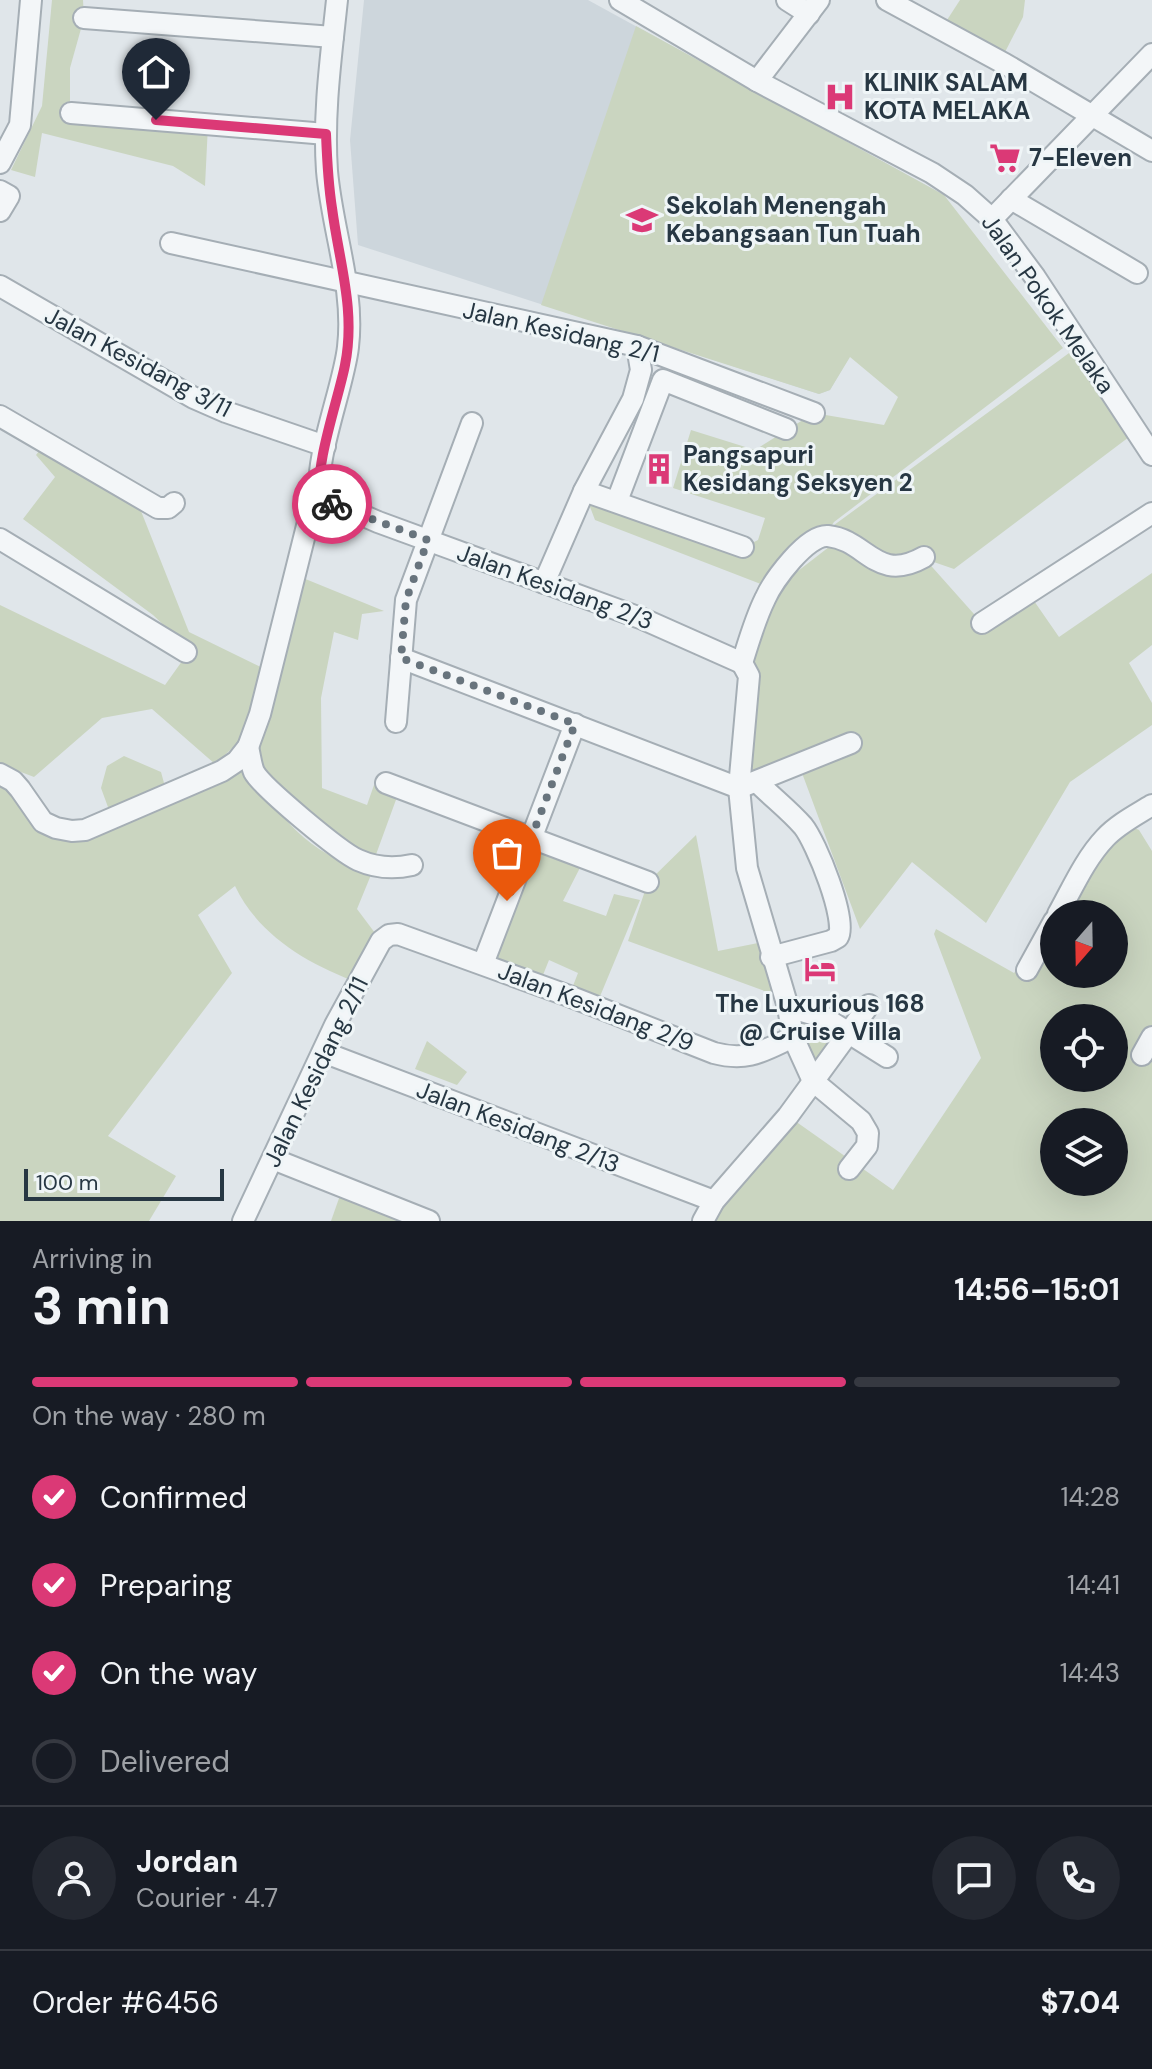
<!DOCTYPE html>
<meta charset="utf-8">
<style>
:root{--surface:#171b24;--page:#242831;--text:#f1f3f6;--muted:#9ea1a6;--line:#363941;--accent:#db3976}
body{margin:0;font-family:"DM Sans",sans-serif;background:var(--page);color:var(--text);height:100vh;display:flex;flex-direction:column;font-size:30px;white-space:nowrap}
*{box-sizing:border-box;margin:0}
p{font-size:26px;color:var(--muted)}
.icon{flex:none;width:44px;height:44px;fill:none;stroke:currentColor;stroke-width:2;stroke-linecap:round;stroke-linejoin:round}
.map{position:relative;height:1221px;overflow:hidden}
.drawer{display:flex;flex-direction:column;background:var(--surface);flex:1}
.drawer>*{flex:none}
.needle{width:52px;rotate:200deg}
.buttons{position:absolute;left:1040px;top:900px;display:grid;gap:16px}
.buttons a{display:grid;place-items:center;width:88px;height:88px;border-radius:50%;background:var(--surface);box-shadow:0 8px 32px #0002;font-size:40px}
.scale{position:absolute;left:24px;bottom:20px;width:200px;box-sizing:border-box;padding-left:8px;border:4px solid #273743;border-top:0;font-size:22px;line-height:28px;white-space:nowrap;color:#273743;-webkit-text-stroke:6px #eff5f7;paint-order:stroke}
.pin{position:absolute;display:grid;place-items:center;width:68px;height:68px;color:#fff;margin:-82px -34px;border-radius:50% 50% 50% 0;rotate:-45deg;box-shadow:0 0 8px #0007}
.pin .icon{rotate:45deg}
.courier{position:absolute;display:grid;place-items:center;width:80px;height:80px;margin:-40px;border:6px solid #db3976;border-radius:50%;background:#fff;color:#222;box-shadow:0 2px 10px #0007}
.headline em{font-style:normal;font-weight:700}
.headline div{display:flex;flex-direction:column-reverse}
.headline{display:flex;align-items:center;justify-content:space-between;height:136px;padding:0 32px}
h1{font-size:52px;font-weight:700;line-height:60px}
.bar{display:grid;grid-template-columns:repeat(4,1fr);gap:12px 8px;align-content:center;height:96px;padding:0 32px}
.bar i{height:10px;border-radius:6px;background:var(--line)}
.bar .selected{background:var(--accent)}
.bar p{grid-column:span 4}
.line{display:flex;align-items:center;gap:20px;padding:0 32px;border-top:2px solid var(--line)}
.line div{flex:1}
.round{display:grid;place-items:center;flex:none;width:84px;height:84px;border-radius:42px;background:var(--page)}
ol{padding:0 32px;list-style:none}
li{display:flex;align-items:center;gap:24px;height:88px}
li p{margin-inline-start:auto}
li .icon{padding:8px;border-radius:50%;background:var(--accent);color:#fff;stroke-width:4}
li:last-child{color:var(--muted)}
li i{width:44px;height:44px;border:4px solid var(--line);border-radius:50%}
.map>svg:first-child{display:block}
.built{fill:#cdd6dc}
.green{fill:#cad5c0;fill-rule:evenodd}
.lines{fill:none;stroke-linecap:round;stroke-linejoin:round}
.minor-casing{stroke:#a5aeb5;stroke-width:24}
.minor{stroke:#f3f6f8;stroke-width:20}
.done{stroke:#68747d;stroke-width:8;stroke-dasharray:0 14.4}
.route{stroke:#db3976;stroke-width:10}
.labels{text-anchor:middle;stroke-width:6;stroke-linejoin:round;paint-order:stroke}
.poi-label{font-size:24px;font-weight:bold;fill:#273743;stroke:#eff5f7;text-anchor:start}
.street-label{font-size:24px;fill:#273743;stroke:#eff5f7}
</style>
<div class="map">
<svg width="1152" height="1221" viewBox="0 0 1152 1221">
<rect width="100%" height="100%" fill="#e0e6ea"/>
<path class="built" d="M364,0H588L944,195L830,390L819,394L358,245L350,140Z"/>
<g class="green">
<path d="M52,0H83L84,18L70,68V105L208,125L205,186L173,166L42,133L35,177L11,170L42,106Z"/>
<path d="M960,0H1025L1023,17L1004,54L947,20Z"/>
<path d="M636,26L944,195L1063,348L834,522L830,528L1080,345L1137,431L954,569L925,559L982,623L1032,598L1059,637L1152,573V645L1129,663L1152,703V725L1070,782L986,923L912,862L860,929L799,765L739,788L747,699L767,595L838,540L825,532L771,588L595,520L584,491L744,547L758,540L765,518L673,488L691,430L755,450L814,413L884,425L898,397L850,357L830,390L819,394L541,305Z"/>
<path d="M45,443L137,501L189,632L267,670L239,742L215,764L152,709L102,718L34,777L0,764V605L165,685L190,650L153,615L23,519L55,477L36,455Z"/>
<path d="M303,578L384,611L362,614L358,640L334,632L321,698L322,788L367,805L374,785L397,797L374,860L256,775C277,820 323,864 373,870L357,909L381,941L359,983C308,964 259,936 235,886L198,915L232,973L108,1136L176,1176L149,1221H0V781L56,828L112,818L101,788L107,766L124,756L161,772L167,794L248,747Z"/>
<path d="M1124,823L1139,830L1152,851V1221H703L788,1116L893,1190L981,1058L934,934L936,929L1014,973L1054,921V974H1114V914H1058ZM1054,1018H1114V1078H1054ZM1054,1122H1114V1182H1054Z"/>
<path d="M696,835L718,951L763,942L778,996L628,941L648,882Z"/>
<path d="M531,838L585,858L563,901L606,916L614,894L640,900L596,1006L569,996L578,973L549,960L539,985L483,964Z"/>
<path d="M788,1007L850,1034L814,1080Z"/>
<path d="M427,1041L467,1072L457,1085L415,1069Z"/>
<path d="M343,1187L430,1221H331Z"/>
</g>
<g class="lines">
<defs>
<g id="minor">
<path d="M620,0L757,81L932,173L965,195L992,219L1035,277L1152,455"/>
<path d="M787,0L809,14"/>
<path d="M887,0L1005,64L1152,151"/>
<path d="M84,18L333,37"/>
<path d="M757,81L819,0"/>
<path d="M71,113L326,134"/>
<path d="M0,163L20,125L31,0"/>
<path d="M0,191L9,196L0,211"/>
<path d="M1011,199L1137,273"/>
<path d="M992,219L1152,54"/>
<path d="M171,243L637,346L814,413"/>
<path d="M0,286L194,398L226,412L325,446"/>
<path d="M0,416L158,508H168L174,503"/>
<path d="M584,491L743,547"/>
<path d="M321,497L378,522L643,619L742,663"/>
<path d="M617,501L663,380L786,429"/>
<path d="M0,539L186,652"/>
<path d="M544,583L584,491L633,399L641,370L637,346"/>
<path d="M982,623L1152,513"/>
<path d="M401,658L739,788L851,743"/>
<path d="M742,663L749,676L739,788L747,868L788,1007L793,1037L813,1081L861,1121L868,1133L867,1146L849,1169"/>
<path d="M742,663C749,641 755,619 765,599C773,581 807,534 828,536C867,540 876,584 924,557"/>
<path d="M396,722L406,600L472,423"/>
<path d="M248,747C250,755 251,765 254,772C262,787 340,852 358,860C376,868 394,869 412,865"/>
<path d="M0,774L13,781L20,789L43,822L56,828L72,831L85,830L222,771L237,761L248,747L260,714L308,522L321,497C312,464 344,386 348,347C355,288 332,230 327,171C323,114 331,57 337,0"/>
<path d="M757,782C772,797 789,810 803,826C816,842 848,921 838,937L831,941L771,957"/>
<path d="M386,783L648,882"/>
<path d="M1058,914C1072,889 1085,859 1105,838C1118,824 1136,815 1152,805"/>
<path d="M483,964L575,724"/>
<path d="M1027,970L1054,921"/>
<path d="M788,1007L825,1018L887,1057"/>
<path d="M323,1052L714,1201"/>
<path d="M1142,1055L1152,1037"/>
<path d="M273,1159L429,1221"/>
<path d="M243,1221L335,1025L381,941L389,935L398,934L569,996L714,1053C748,1062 763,1051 793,1037"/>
<path d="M703,1221L714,1201L788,1116L869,1005"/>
</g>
</defs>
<use href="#minor" class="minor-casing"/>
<use href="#minor" class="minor"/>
</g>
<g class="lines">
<path class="done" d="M332,504L428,540L406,600L401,658L575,724L507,901"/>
<path class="route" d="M156,120L326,134C327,159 328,183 332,208C339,262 356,310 345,365C339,397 313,469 321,497L332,504"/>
</g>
<defs>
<symbol id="hospital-bare" viewBox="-9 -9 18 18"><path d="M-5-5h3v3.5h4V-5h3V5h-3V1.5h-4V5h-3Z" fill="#db3976" stroke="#eff5f7" stroke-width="2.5" paint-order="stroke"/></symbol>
<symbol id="supermarket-bare" viewBox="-9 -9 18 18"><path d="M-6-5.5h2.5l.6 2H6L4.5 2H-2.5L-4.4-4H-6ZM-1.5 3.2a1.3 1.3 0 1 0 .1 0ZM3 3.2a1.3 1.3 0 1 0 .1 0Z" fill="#db3976" stroke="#eff5f7" stroke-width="2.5" paint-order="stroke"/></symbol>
<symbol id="school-bare" viewBox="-9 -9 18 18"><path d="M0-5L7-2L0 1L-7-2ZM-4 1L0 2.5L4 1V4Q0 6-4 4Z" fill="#db3976" stroke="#eff5f7" stroke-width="2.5" paint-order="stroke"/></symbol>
<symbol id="building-bare" viewBox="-9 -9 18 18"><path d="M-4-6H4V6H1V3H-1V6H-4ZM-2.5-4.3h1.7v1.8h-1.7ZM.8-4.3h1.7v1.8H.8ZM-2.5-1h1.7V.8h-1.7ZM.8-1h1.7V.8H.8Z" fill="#db3976" stroke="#eff5f7" stroke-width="2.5" paint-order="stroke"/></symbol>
<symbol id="hotel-bare" viewBox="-9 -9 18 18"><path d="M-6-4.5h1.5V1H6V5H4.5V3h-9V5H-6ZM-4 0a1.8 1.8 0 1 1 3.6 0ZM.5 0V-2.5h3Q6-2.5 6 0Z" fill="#db3976" stroke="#eff5f7" stroke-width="2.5" paint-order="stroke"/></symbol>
</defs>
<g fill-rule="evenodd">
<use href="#hospital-bare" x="818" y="75" width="44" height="44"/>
<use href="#supermarket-bare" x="983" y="136" width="44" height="44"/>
<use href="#school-bare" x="620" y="198" width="44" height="44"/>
<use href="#building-bare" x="637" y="447" width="44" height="44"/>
<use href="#hotel-bare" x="798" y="947" width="44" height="44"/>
</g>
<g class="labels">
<g class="poi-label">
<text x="864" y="91">KLINIK SALAM<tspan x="864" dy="28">KOTA MELAKA</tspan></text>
<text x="1029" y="166">7-Eleven</text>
<text x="666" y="214">Sekolah Menengah<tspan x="666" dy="28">Kebangsaan Tun Tuah</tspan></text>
<text x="683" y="463">Pangsapuri<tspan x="683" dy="28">Kesidang Seksyen 2</tspan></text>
<text x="820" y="1012" text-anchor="middle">The Luxurious 168<tspan x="820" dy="28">@ Cruise Villa</tspan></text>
</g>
<g class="street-label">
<text transform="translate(1048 304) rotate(55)" y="8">Jalan Pokok Melaka</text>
<text transform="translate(561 332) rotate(13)" y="8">Jalan Kesidang 2/1</text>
<text transform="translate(138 362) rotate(28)" y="8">Jalan Kesidang 3/11</text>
<text transform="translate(555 587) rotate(20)" y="8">Jalan Kesidang 2/3</text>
<text transform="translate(596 1007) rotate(21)" y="8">Jalan Kesidang 2/9</text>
<text transform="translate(316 1072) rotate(-64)" y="8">Jalan Kesidang 2/11</text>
<text transform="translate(518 1127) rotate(21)" y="8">Jalan Kesidang 2/13</text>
</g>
</g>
</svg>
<div class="buttons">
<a><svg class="needle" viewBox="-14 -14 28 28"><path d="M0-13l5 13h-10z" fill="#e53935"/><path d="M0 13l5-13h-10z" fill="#9ea1a6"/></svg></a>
<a><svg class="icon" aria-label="locate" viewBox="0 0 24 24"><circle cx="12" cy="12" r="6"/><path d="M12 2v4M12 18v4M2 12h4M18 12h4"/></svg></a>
<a><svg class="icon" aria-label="layers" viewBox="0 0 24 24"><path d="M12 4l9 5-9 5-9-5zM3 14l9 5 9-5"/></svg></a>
</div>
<div class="scale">100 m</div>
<div class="pin" style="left:507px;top:901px;background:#ea580c"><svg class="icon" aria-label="bag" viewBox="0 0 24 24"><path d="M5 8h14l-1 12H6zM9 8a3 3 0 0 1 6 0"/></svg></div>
<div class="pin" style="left:156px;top:120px;background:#1f2937"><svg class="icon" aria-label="home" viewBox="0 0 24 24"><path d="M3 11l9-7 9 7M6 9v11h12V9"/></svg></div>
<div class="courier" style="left:332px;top:504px"><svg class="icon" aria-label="bike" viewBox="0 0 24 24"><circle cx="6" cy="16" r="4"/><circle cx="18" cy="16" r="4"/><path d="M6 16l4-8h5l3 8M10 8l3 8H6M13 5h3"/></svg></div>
</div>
<section class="drawer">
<div class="headline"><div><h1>3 min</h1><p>Arriving in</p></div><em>14:56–15:01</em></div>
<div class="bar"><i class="selected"></i><i class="selected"></i><i class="selected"></i><i></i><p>On the way · 280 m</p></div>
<ol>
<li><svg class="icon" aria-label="check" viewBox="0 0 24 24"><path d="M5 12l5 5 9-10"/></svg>Confirmed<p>14:28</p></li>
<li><svg class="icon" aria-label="check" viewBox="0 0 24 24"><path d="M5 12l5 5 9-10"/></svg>Preparing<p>14:41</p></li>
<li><svg class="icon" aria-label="check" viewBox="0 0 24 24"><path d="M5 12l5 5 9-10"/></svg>On the way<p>14:43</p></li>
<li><i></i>Delivered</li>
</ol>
<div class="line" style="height:144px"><a class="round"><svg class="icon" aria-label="person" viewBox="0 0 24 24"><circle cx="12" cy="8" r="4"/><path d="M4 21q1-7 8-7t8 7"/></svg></a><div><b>Jordan</b><p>Courier · 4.7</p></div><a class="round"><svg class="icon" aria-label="chat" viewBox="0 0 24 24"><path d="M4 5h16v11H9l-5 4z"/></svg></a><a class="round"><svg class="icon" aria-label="phone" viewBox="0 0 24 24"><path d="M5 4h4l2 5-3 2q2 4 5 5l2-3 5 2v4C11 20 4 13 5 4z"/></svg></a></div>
<div class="line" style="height:104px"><div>Order #6456</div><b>$7.04</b></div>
</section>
